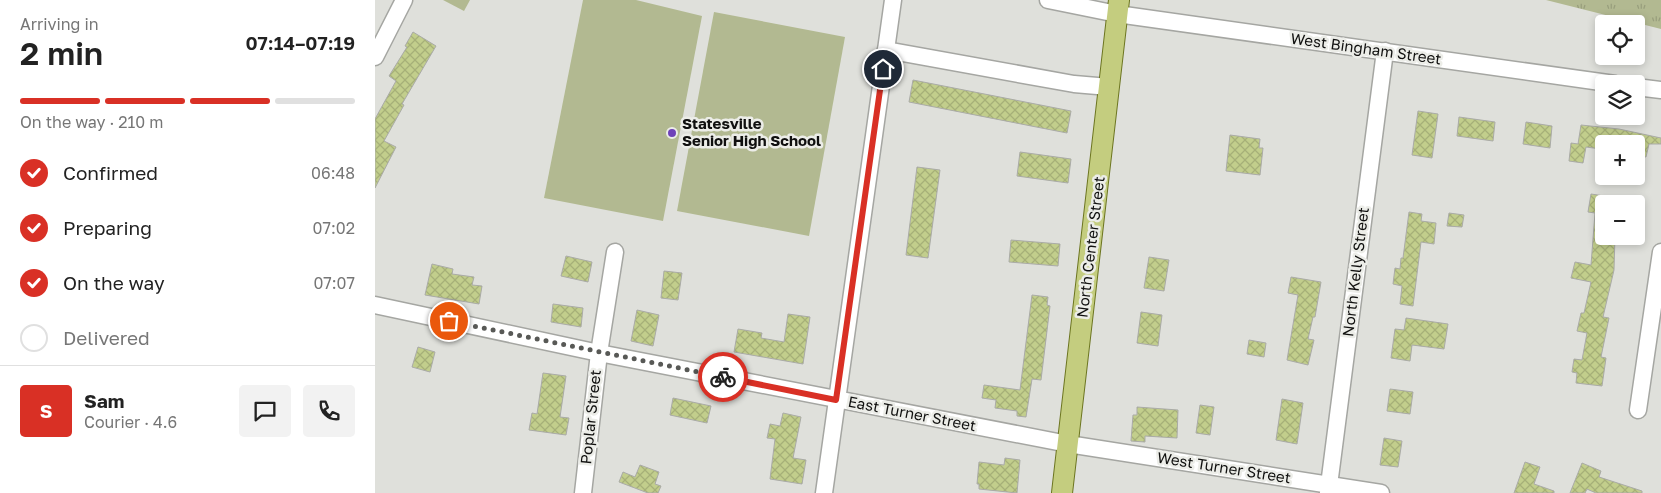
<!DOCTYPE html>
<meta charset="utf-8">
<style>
:root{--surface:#fff;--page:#f2f2f2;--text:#222;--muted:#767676;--line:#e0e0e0;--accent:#d93025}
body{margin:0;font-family:"Golos Text",sans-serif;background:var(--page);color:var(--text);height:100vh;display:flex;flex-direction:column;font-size:19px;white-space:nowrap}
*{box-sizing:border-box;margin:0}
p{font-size:16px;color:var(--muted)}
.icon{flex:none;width:28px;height:28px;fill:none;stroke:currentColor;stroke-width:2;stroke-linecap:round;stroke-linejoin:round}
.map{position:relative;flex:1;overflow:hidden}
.sheet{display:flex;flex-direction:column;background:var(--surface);width:375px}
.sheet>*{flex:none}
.tools{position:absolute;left:1220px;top:15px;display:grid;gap:10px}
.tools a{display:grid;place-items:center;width:50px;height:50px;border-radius:5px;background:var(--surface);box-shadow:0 2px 8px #0003;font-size:25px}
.pin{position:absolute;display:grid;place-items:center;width:42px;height:42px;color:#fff;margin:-21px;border:2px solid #fff;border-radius:50%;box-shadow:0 1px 5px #0007}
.courier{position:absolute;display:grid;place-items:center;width:50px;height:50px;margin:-25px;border:4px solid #d93025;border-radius:50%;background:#fff;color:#222;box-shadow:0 1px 6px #0007}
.headline em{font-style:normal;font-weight:600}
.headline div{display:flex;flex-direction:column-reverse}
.headline{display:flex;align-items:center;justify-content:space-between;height:85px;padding:0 20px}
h1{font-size:32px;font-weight:600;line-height:38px}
.bar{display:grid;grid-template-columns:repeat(4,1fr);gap:8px 5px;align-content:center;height:60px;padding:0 20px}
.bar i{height:6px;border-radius:4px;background:var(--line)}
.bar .selected{background:var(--accent)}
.bar p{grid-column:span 4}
.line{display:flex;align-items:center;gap:12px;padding:0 20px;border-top:1px solid var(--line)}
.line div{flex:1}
.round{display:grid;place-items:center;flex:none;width:52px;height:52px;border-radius:5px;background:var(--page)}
ol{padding:0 20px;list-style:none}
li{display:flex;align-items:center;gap:15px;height:55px}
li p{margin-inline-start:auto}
li .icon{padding:5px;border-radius:50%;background:var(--accent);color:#fff;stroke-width:4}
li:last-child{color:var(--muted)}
li i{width:28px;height:28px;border:2px solid var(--line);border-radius:50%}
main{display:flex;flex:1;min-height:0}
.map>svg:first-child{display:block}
.park{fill:url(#park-tufts)}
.pitch{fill:#b2b991}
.building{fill:url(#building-cross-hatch);stroke:#aaaba7}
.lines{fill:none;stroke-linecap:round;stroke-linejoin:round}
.minor-casing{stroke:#a5a6a2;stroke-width:19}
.major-casing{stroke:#6c7520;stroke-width:22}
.minor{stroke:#fff;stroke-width:16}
.major{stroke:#c4cd7f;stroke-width:20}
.done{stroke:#585956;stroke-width:5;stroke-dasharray:0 9}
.route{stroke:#d93025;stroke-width:6}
.poi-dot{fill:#6e41b9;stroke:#ecede8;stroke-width:2}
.labels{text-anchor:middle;stroke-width:5;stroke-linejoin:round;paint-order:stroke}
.street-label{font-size:15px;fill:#10100f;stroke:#ecede8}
.poi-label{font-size:15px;font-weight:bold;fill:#10100f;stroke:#ecede8;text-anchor:start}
</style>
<main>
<section class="sheet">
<div class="headline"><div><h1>2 min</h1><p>Arriving in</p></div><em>07:14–07:19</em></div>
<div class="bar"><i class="selected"></i><i class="selected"></i><i class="selected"></i><i></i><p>On the way · 210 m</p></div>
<ol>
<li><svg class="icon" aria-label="check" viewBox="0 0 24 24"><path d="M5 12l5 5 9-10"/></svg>Confirmed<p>06:48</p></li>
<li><svg class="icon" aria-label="check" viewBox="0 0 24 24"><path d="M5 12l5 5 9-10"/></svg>Preparing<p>07:02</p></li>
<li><svg class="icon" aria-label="check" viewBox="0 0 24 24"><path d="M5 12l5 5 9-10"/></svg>On the way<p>07:07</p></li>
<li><i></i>Delivered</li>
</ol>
<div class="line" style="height:90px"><b class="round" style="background:var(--accent);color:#fff">S</b><div><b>Sam</b><p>Courier · 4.6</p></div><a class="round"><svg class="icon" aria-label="chat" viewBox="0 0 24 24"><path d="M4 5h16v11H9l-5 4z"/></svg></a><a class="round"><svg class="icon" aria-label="phone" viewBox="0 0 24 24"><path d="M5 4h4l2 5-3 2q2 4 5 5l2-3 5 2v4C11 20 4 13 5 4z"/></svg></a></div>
</section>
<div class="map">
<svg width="1286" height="493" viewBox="0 0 1286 493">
<defs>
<pattern id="park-tufts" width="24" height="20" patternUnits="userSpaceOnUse" patternTransform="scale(1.25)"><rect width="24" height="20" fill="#b2b991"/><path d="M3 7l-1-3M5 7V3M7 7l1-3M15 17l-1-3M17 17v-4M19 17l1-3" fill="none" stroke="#989e7c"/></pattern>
<pattern id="building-cross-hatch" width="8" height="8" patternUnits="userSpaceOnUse" patternTransform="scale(1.25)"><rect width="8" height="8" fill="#c2ce8c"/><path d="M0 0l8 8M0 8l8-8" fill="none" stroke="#a6b078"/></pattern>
</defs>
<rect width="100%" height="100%" fill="#dfe0db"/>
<g class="park">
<path d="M68,0H95L89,11Z"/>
<path d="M1171,0H1286V29Z"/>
</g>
<g class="pitch">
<path d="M208,0H261L327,16L288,221L169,198Z"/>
<path d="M339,12L470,37L434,236L302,211Z"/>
</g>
<g class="building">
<path d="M38,32L61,46L27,104L29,105L9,141L21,147L0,188V119L21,81L14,76L32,47L30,46Z"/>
<path d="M538,80L696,111L692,133L534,102Z"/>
<path d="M1043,111L1063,114L1057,158L1037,155Z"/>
<path d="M1084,117L1120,122L1118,141L1082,136Z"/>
<path d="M1151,122L1177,126L1175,148L1148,144Z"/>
<path d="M1206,125L1244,129L1286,138V144H1274L1271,157L1261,155V144H1227L1226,149L1211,147L1208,163L1194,161L1196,143L1203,144Z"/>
<path d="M855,135L885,139L884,148H888L885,175L851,171Z"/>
<path d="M645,152L696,159L693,183L642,176Z"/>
<path d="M542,167L565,170L553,258L531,255Z"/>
<path d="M1216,194L1229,196V236H1240L1239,270L1228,317L1234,318L1226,357L1231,358L1227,386L1201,383L1202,373L1197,372L1199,359L1207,360L1212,333L1202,331L1206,313H1209L1216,282L1196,278L1200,262L1216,265L1220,213L1213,212Z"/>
<path d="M1034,212L1047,214L1046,221L1061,223L1059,244L1046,242L1038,306L1025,304L1027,286L1018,284L1020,268L1025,269L1026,258H1028Z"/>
<path d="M1074,213L1089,215L1087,227L1072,226Z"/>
<path d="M636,240L685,244L683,266L634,262Z"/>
<path d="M191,256L217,262L213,282L186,276Z"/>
<path d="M774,257L794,260L789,291L769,288Z"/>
<path d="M57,264L78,269L77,274L99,277L97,285L107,286L104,304L50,295Z"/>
<path d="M289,271L307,273L303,300L286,298Z"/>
<path d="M916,277L946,282L940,317H938L933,339L939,340L933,365L912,360L923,295L913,293Z"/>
<path d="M657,295L673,297L672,305L675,306L666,380L657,379L651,417L642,416V411L620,408L621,400L607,398L609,385L645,390Z"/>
<path d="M178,304L208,308L206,327L176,322Z"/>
<path d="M262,310L284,315L278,346L256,341Z"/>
<path d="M766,312L787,315L783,346L762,343Z"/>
<path d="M413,314L435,317L428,364L359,352L363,329L387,333L386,338L409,342Z"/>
<path d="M1031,318L1073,324L1069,349L1037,345L1035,361L1016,358L1020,329L1029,330Z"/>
<path d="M874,340L891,343L889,357L872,354Z"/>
<path d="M43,347L60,352L55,372L37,367Z"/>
<path d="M168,373L191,376L185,417L194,418L191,435L154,430L157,413L162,414Z"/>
<path d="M1015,389L1038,392L1035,414L1012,411Z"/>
<path d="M298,398L336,406L332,423L295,415Z"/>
<path d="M907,399L928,403L922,444L901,440Z"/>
<path d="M825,405L839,407L835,435L821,433Z"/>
<path d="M762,407L803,410L802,438L770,436V442L756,441L758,415H762Z"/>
<path d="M408,413L426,417L418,458L431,460L427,484L395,479L400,439L392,438L395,424L405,426Z"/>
<path d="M1009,438L1027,441L1023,467L1005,465Z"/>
<path d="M630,458L645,460L642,493L604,489V484H602L604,462L629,465Z"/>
<path d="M1150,462L1165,467L1159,484L1179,491V493H1139Z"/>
<path d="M1207,463L1226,471L1224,477L1267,491V493H1221L1212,489L1210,493H1195Z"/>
<path d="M265,465L284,472L280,484L286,486L283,493H273L244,482L248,472L260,477Z"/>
</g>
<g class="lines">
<defs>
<g id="minor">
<path d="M673,0L742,14L1240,84"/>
<path d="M511,50L699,84L734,87"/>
<path d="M0,57L29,0"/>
<path d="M1261,87L1286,90"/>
<path d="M0,305L224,353L693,444L1006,493"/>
<path d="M1263,410L1286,252"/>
<path d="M208,493L224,353L240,252"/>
<path d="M449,493L518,0"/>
<path d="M953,493L1010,51"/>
</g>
<path id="major" d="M687,493L744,0"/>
</defs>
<use href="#minor" class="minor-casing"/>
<use href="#major" class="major-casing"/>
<use href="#minor" class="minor"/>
<use href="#major" class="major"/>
</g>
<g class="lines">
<path class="done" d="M74,321L348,377"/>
<path class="route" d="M348,377L461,400L508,69"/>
</g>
<circle class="poi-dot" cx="297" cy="133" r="5"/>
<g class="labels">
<g class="street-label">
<text transform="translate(991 49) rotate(8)" y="5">West Bingham Street</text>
<text transform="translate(716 247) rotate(-83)" y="5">North Center Street</text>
<text transform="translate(981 272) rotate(-83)" y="5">North Kelly Street</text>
<text transform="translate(537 414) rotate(11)" y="5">East Turner Street</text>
<text transform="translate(216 417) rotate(-84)" y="5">Poplar Street</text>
<text transform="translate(849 468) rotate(9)" y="5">West Turner Street</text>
</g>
<g class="poi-label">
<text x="307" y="129">Statesville<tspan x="307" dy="17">Senior High School</tspan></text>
</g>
</g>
</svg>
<div class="tools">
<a><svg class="icon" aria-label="locate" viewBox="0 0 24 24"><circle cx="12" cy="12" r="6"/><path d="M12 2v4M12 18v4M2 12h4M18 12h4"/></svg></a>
<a><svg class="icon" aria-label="layers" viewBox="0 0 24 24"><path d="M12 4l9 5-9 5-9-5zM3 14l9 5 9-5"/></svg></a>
<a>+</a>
<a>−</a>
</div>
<div class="pin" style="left:74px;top:321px;background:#ea580c"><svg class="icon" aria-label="bag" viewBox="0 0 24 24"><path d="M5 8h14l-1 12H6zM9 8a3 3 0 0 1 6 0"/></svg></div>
<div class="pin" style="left:508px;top:69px;background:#1f2937"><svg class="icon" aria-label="home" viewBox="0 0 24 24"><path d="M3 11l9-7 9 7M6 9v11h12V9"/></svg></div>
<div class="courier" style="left:348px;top:377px"><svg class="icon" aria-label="bike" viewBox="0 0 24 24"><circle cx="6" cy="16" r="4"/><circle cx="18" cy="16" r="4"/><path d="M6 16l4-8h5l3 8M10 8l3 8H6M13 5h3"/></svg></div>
</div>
</main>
